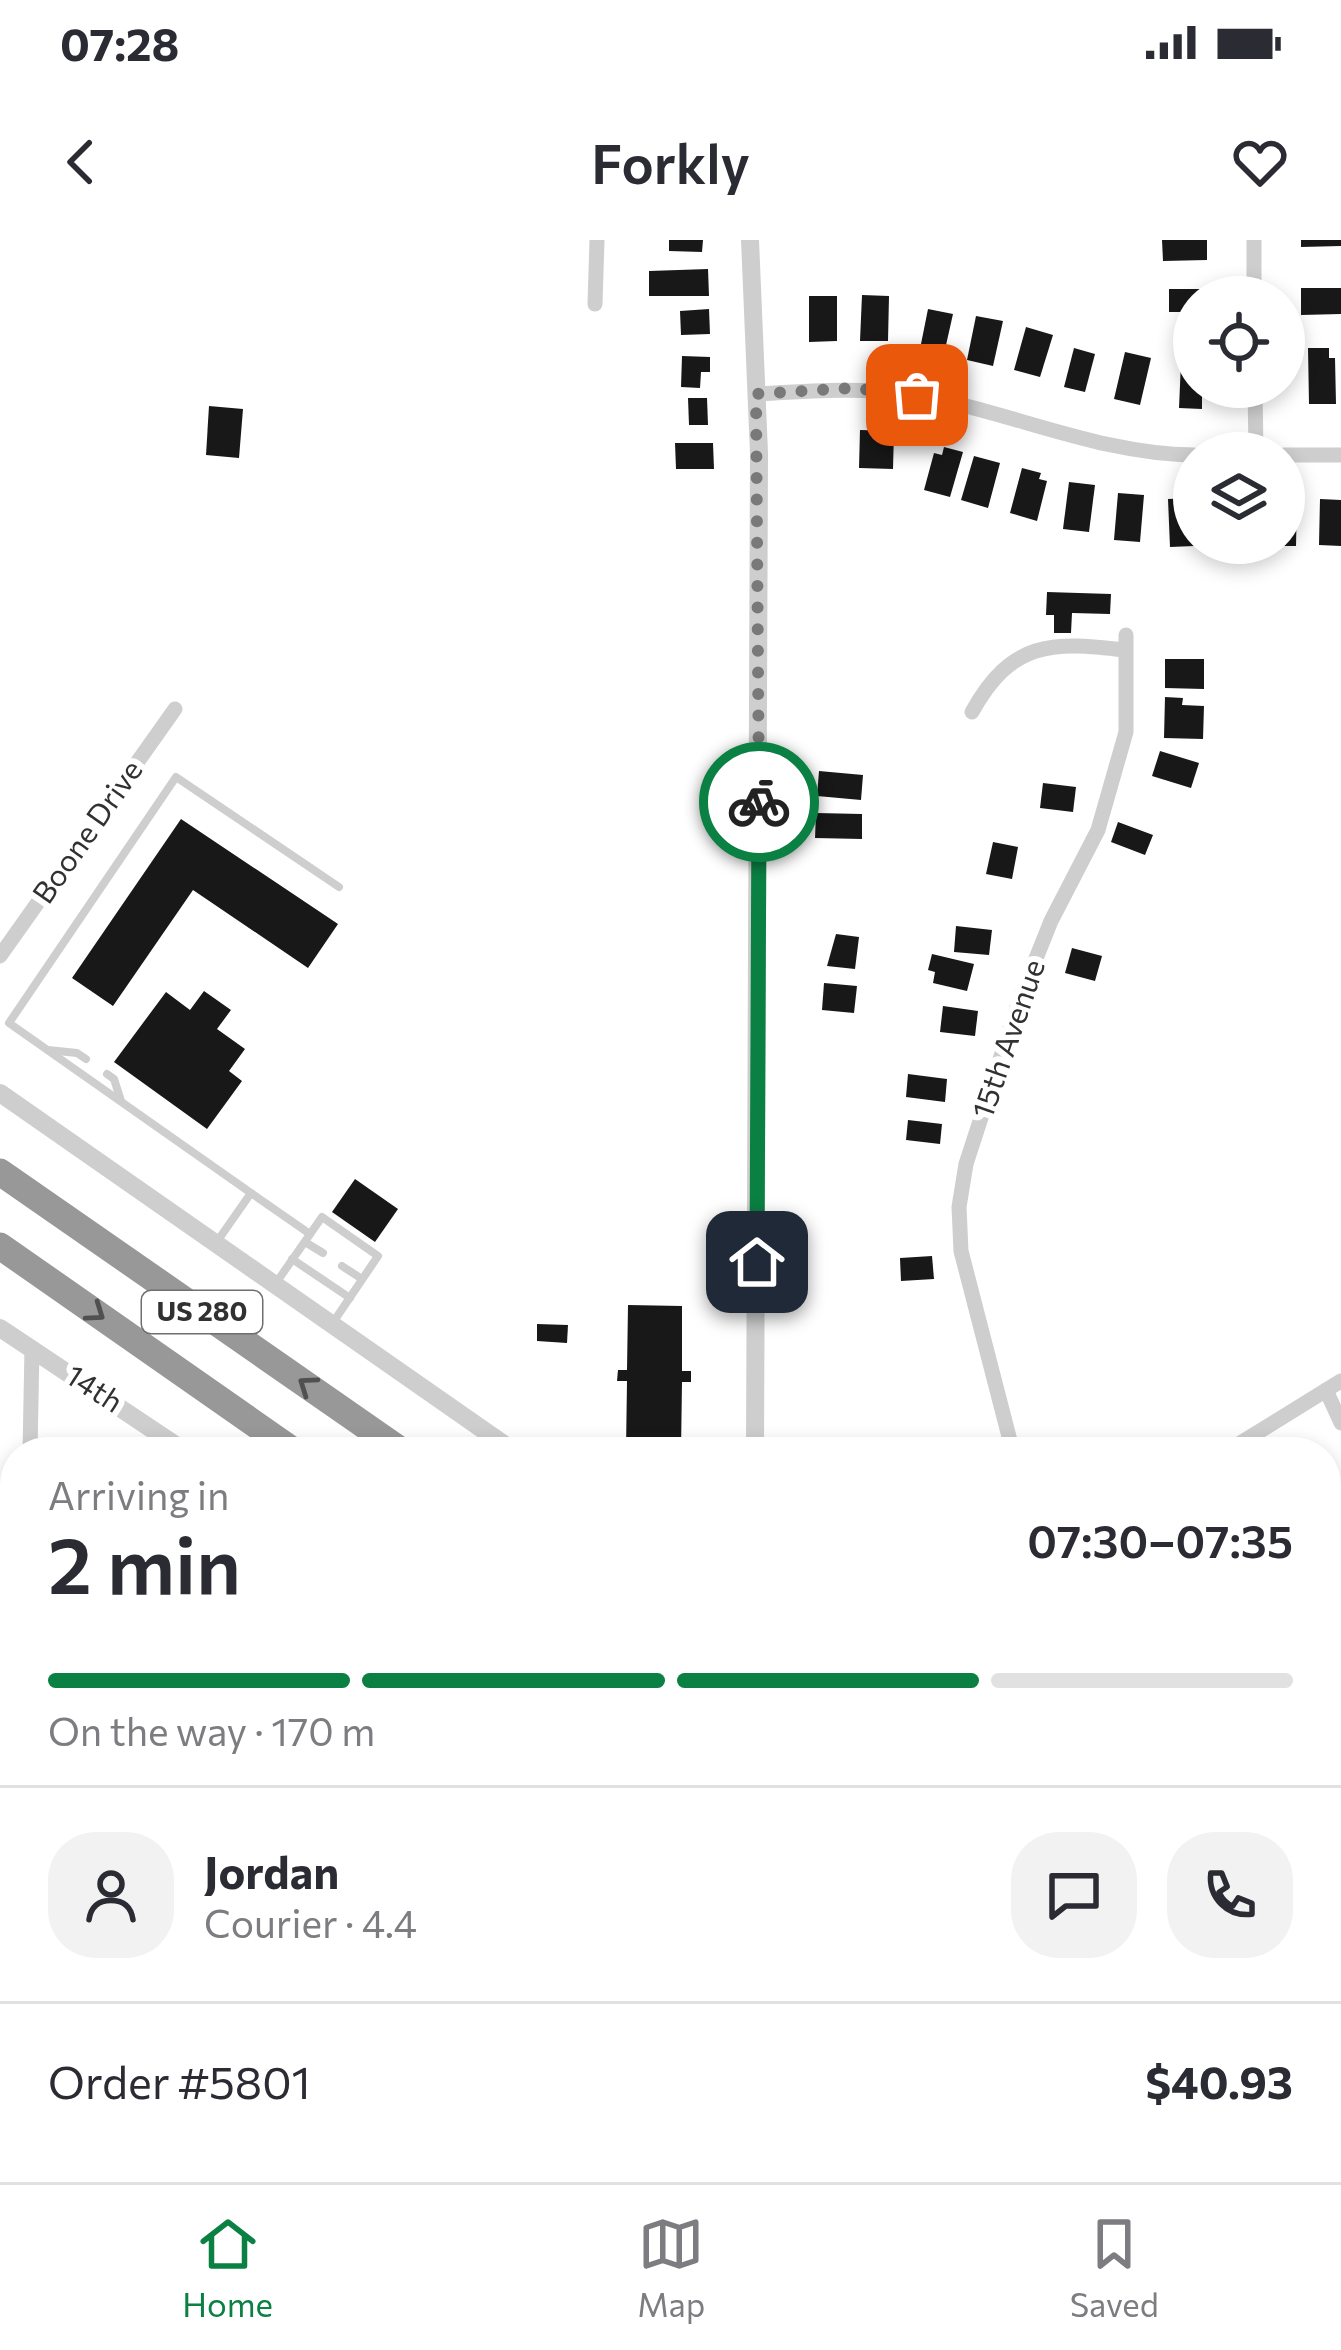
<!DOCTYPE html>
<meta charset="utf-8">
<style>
:root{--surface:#fff;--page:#f2f2f3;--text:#2b2b33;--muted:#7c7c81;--line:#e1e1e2;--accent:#0b8043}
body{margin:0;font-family:Commissioner,sans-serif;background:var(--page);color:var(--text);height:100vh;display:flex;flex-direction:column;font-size:45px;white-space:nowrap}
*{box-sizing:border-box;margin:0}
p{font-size:39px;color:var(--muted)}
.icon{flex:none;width:66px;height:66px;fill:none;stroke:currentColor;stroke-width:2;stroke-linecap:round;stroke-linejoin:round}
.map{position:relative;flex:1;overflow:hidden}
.details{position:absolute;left:0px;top:1197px;width:1341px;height:747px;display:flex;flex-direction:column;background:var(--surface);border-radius:48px 48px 0 0;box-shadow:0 6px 18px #0003}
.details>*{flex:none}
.controls{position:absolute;left:1173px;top:36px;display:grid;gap:24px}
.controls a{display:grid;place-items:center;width:132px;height:132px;border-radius:50%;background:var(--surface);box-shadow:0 6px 18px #0003;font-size:60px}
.pin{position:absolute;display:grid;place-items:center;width:102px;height:102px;color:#fff;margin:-51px;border-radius:24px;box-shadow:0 6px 18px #0006}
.courier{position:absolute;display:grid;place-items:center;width:120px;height:120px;margin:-60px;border:9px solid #0b8043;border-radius:50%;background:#fff;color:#222;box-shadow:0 3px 15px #0007}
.summary em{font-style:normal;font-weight:600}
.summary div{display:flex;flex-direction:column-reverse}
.summary{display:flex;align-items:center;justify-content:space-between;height:204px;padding:0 48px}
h1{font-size:78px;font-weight:600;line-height:90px}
.bar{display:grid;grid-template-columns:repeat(4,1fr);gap:18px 12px;align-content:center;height:144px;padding:0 48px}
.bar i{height:15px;border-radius:9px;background:var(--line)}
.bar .active{background:var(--accent)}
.bar p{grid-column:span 4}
.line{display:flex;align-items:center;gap:30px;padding:0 48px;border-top:3px solid var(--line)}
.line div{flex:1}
.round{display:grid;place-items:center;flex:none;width:126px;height:126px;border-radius:48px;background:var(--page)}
.status{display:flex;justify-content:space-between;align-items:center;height:84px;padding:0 60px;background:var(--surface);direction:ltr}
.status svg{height:33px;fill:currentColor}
header{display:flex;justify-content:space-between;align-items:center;height:156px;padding:0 48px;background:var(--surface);font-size:54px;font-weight:600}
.tab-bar{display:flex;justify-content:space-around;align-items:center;height:168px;border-top:3px solid var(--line);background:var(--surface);font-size:33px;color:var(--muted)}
.tab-bar a{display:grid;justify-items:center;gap:6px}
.tab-bar .active{color:var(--accent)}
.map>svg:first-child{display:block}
.building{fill:#181818}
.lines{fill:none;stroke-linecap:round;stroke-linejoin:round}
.service{stroke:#cecece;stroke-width:8}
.minor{stroke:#cecece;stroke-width:15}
.tertiary{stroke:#cecece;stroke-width:18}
.motorway{stroke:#989898;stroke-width:27}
.oneway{stroke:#505050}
.done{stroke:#797979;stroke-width:12;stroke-dasharray:0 21.6}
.route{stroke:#0b8043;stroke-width:15}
.labels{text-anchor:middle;stroke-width:12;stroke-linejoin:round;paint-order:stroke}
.shield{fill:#fff;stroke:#6f6f6f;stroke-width:3}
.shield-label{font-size:27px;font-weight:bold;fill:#313131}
.street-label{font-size:30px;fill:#313131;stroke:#fff}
</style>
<div class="status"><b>07:28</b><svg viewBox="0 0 49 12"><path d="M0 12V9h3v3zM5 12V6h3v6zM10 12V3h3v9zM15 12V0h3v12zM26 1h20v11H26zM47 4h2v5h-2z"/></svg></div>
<header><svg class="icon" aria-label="back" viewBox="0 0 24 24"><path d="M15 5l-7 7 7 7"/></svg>Forkly<svg class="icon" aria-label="heart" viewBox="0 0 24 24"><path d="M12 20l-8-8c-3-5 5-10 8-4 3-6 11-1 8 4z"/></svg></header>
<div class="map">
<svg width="1341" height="1942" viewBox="0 0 1341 1942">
<rect width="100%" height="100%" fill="#fff"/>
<g class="building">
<path d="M669,0H703L702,12L669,11Z"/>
<path d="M1162,0H1207V20L1163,21Z"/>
<path d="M1301,0H1341V6L1301,7Z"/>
<path d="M708,29L709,56H649V31Z"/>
<path d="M1301,48H1341V74L1301,75Z"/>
<path d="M1169,49H1207V57H1194V72H1169Z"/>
<path d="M862,55L889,56L888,101H860Z"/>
<path d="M809,56H837V101L809,102Z"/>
<path d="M709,69L710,94L681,95L680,71Z"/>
<path d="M928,69L953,74L944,114L920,109Z"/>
<path d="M976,76L1003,81L993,126L967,120Z"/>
<path d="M1026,87L1053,95L1040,137L1014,130Z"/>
<path d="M1074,108L1095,114L1085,152L1064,147Z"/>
<path d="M1308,108H1329V118H1335L1336,164H1309Z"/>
<path d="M1125,112L1151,118L1140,165L1114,159Z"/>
<path d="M682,116L710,117V132H701L700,148L681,147Z"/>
<path d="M1181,122L1194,123V147H1202V169L1179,168Z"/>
<path d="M688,158H707L708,185H689Z"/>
<path d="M209,166L243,169L239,218L206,215Z"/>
<path d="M860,190L894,191L893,229L859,228Z"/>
<path d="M675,203H713L714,229H676Z"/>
<path d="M944,207L963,212L950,257L924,250L934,213L942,215Z"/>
<path d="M974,216L1000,223L988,268L961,260Z"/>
<path d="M1022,228L1041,233L1039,239L1047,241L1037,281L1010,273Z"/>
<path d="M1069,242L1095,245L1089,292L1063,289Z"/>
<path d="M1118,253L1144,255L1140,302L1114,300Z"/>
<path d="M1194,258V306L1170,307L1168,259Z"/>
<path d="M1320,259L1341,260V306L1319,305Z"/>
<path d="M1284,261L1297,262L1296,306H1284Z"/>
<path d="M1047,352L1111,354L1110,374L1072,373L1071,393H1054V375H1046Z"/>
<path d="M1165,419H1204V449L1165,448Z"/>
<path d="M1165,457L1183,458L1182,465L1204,466L1203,499L1164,498Z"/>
<path d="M1160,511L1199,523L1191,548L1152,536Z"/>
<path d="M819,531L863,535L861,560L817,556Z"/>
<path d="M1043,543L1076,547L1073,572L1040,568Z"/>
<path d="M816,573L862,574V599L815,598Z"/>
<path d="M181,579L338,684L308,728L193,650L113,766L72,738Z"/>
<path d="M1118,582L1153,595L1145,615L1111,602Z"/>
<path d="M993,602L1018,607L1012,639L986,634Z"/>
<path d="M956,686L992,690L989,715L954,712Z"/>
<path d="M836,694L859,697L855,729L827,726Z"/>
<path d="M1072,708L1102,716L1095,741L1065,733Z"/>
<path d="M932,714L974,724L967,751L933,743L935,732L928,730Z"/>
<path d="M824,743L857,746L854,773L822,770Z"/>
<path d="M204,751L231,770L217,789L245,809L229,831L242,841L207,889L114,822L166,752L190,770Z"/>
<path d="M943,766L978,771L975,796L940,792Z"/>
<path d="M908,834L947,839L945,862L906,857Z"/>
<path d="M908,880L942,884L940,904L906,900Z"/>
<path d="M355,939L398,969L375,1002L332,972Z"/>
<path d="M932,1016L934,1039L901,1041L900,1018Z"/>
<path d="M628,1065L682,1066V1131H691V1142H682L681,1211L626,1210L627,1141H617L618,1130H627Z"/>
<path d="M537,1084L568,1085L567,1103L537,1101Z"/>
</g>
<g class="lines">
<g class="service">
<path d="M48,810L77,813L86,819"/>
<path d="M107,834L114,839L121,861"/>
<path d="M251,953L310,994"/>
<path d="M305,1002L323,1013"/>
<path d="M216,1003L251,953L9,783L176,537L339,647"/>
<path d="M292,1019L350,1058"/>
<path d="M342,1026L362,1039"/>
<path d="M276,1043L322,977L378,1016L332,1084"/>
</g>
<g class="minor">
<path d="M1254,0V57"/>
<path d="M595,64L597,0"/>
<path d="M1255,147L1256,213"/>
<path d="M756,154C810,151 860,147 913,155C1008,170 1096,214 1194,215"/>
<path d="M1284,215H1341"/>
<path d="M972,472C1011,401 1052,401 1125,410"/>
<path d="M0,716L175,469"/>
<path d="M1326,1150L1341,1183"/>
<path d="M30,1212L32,1108"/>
<path d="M1013,1212L961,1011L959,967L966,924L1019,761L1051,681L1098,590L1126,492V395"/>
<path d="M1226,1212L1341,1141"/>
<path d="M1339,1257L1341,1255"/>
<path d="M0,1514L15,1516"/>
<path d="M816,1929L838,1942"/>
<path d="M765,1942L787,1929"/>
</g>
<g class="tertiary">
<path d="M750,0L759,213L755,1212"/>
<path d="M0,853L515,1212"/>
<path d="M0,1088L186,1212"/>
<path d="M1326,1709L1341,1711"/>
<path d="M1186,1929L1197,1942"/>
</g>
<g class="motorway">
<path d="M0,932L403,1212"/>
<path d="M0,1006L295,1212"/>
<path d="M1326,1849L1341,1860"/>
<path d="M1314,1929L1332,1942"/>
</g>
</g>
<defs><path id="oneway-chevron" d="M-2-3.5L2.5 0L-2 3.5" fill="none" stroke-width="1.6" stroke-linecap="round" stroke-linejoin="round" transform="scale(3)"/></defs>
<g class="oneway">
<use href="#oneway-chevron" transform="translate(96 1073) rotate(35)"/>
<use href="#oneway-chevron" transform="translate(307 1145) rotate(-145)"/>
</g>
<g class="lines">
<path class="done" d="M759,562L756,154L851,148L917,155"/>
<path class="route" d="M757,1022L759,562"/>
</g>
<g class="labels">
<rect class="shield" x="142" y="1051" width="120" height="42" rx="9"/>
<g class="shield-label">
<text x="202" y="1081">US 280</text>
</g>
<g class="street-label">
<text transform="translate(88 592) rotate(-55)" y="10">Boone Drive</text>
<text transform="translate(1009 799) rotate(-71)" y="10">15th Avenue</text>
<text transform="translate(94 1149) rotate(33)" y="10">14th</text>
</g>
</g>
</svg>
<div class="controls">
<a><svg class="icon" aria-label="locate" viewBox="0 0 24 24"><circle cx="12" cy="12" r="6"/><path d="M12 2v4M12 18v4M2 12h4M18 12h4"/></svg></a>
<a><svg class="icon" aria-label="layers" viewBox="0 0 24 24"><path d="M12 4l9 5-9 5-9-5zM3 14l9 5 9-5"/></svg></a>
</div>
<div class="pin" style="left:917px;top:155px;background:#ea580c"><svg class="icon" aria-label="bag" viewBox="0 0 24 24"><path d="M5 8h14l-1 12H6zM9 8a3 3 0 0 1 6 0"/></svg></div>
<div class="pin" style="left:757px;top:1022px;background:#1f2937"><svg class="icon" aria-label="home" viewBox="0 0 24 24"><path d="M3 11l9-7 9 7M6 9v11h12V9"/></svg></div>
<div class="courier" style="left:759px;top:562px"><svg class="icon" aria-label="bike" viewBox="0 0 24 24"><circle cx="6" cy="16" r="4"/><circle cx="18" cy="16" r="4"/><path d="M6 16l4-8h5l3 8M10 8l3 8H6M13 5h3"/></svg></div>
<section class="details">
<div class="summary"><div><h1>2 min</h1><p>Arriving in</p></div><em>07:30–07:35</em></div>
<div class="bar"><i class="active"></i><i class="active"></i><i class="active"></i><i></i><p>On the way · 170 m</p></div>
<div class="line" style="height:216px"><a class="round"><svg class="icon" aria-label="person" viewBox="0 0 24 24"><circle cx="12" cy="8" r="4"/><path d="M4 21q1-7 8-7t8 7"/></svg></a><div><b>Jordan</b><p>Courier · 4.4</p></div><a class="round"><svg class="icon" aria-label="chat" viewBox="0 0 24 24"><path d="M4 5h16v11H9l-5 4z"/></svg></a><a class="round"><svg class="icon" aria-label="phone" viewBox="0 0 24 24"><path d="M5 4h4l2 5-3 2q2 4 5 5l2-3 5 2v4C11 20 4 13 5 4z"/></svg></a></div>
<div class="line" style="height:156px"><div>Order #5801</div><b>$40.93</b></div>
</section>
</div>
<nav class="tab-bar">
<a class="active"><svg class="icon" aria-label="home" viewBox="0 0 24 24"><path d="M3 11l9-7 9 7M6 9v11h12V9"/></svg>Home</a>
<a><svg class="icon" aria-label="map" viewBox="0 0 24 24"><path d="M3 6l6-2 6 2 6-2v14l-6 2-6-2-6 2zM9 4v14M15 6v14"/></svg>Map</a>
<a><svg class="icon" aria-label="saved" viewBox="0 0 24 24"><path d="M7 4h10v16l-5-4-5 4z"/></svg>Saved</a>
</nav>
